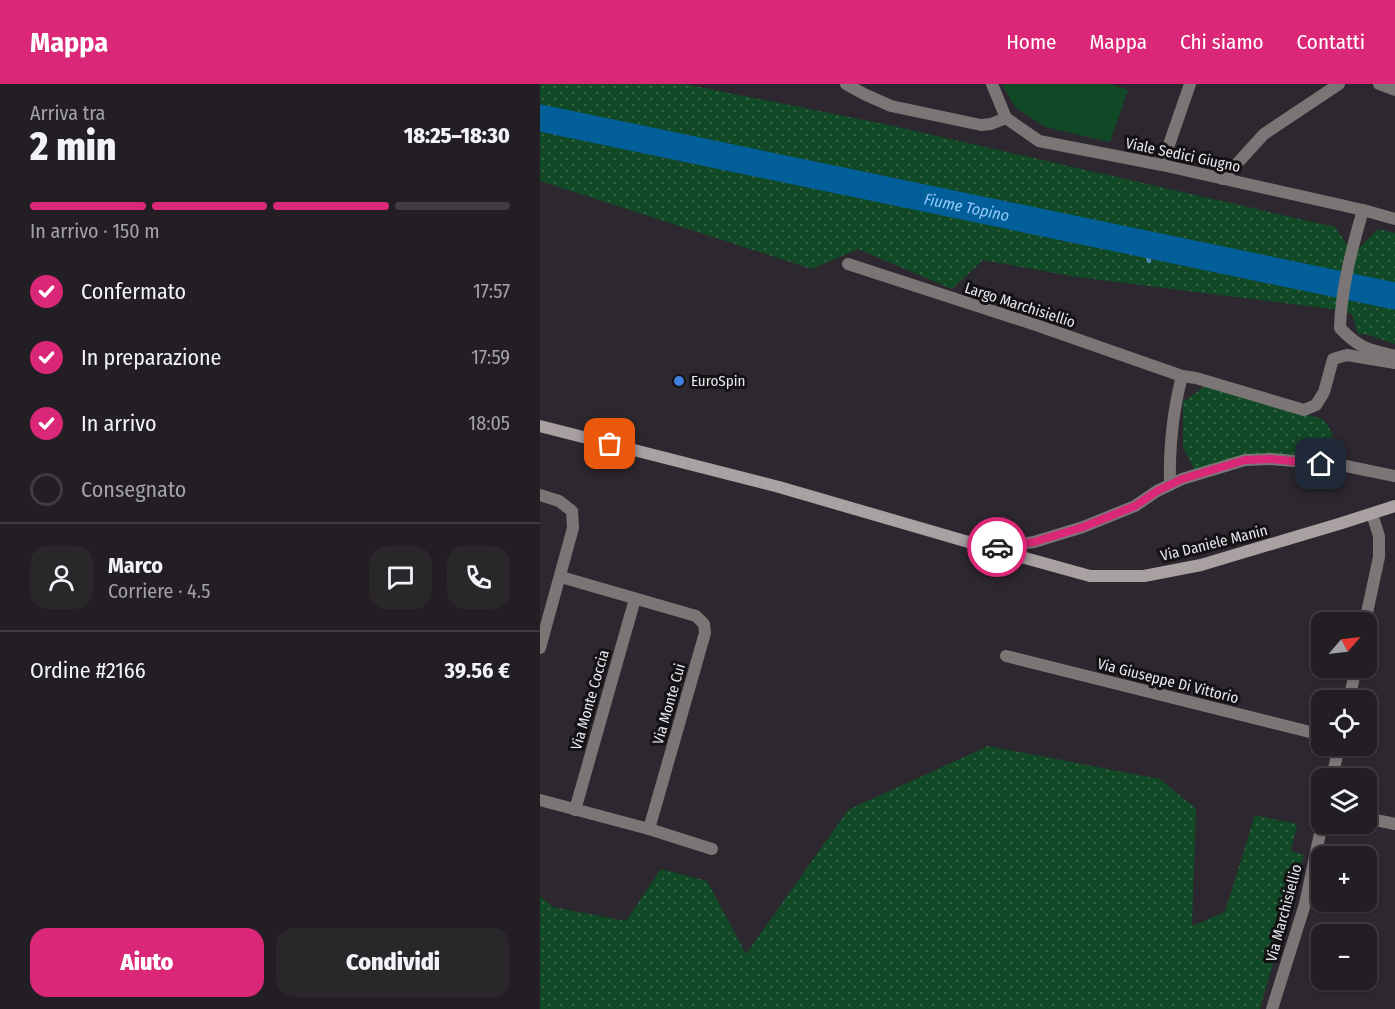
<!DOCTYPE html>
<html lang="it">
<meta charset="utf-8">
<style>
:root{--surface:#221e23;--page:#2a272b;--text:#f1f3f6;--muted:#a2a2a6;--line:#3f3c41;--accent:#db2777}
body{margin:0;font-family:"Fira Sans Condensed",sans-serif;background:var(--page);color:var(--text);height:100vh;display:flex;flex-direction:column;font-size:22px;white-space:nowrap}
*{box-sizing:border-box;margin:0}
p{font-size:20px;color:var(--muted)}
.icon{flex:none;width:33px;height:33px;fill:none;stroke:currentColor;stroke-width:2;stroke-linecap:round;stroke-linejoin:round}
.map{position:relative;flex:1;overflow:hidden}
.panel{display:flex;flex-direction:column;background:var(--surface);width:540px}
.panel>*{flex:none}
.needle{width:39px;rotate:62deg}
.tools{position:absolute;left:771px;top:528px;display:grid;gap:12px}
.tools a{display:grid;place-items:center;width:66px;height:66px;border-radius:12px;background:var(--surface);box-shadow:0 2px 4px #0004,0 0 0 2px var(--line);font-size:30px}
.pin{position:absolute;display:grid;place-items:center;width:51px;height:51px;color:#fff;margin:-26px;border-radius:12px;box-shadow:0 3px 9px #0006}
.courier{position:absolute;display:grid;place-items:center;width:60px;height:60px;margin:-30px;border:4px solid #db2777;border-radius:50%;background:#fff;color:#222;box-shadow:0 2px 8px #0007}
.overview em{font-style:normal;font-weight:800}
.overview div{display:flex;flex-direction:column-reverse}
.overview{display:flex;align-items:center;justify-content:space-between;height:102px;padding:0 30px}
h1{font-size:39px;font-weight:800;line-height:45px}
.bar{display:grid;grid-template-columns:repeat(4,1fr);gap:9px 6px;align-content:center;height:72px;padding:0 30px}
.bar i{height:8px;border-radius:4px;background:var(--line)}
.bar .active{background:var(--accent)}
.bar p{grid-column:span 4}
.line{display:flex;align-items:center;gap:15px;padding:0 30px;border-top:2px solid var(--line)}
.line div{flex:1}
.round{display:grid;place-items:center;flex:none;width:63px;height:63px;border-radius:18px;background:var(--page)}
ol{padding:0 30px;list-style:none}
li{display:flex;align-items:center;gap:18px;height:66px}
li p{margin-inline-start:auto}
li .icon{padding:6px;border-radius:50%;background:var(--accent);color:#fff;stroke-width:4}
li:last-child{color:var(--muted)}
li i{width:33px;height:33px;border:3px solid var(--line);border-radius:50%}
.action{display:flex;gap:12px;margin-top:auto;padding:12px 30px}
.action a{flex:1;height:69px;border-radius:18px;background:var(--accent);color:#fff;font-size:24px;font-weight:800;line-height:69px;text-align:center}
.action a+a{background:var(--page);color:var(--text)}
header{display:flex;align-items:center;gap:36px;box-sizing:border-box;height:84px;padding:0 30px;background:var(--accent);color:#fff}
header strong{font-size:28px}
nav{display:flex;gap:33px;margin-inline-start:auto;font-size:21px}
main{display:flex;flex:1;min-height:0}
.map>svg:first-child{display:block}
.grass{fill:url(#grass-dots)}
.garden{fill:#114826}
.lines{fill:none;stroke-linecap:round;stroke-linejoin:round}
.stream{stroke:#4888b3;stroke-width:4.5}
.river{stroke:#035f9a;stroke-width:27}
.minor{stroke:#7b7576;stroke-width:12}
.tertiary{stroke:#7b7576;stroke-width:12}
.secondary{stroke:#a9a0a1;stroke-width:12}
.done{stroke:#a8a4aa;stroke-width:6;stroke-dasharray:0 10.8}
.route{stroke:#db2777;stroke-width:8}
.shop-dot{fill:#3f7fe0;stroke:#141215;stroke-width:2}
.labels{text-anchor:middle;stroke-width:6;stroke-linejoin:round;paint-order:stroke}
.street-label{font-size:15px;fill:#eae7ec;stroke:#141215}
.poi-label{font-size:15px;fill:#eae7ec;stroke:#141215;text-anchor:start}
.water-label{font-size:16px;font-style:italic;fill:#93cafb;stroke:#141215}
</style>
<header>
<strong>Mappa</strong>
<nav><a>Home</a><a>Mappa</a><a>Chi siamo</a><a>Contatti</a></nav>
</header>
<main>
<section class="panel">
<div class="overview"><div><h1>2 min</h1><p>Arriva tra</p></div><em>18:25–18:30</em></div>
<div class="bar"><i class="active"></i><i class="active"></i><i class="active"></i><i></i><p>In arrivo · 150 m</p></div>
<ol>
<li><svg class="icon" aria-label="check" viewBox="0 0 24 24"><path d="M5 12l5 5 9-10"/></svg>Confermato<p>17:57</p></li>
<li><svg class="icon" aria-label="check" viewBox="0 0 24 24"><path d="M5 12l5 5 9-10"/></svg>In preparazione<p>17:59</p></li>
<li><svg class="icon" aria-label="check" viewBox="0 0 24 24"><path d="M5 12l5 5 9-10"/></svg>In arrivo<p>18:05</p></li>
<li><i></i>Consegnato</li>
</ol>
<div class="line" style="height:108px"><a class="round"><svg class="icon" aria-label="person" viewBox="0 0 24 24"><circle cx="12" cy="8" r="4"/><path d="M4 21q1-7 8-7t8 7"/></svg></a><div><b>Marco</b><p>Corriere · 4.5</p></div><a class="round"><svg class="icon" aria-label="chat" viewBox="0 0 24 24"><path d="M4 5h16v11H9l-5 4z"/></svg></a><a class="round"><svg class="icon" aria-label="phone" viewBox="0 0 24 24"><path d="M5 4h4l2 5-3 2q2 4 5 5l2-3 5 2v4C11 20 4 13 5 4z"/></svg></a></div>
<div class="line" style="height:78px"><div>Ordine #2166</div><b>39.56 €</b></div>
<div class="action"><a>Aiuto</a><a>Condividi</a></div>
</section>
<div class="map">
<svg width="855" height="925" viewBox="0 0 855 925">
<defs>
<pattern id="grass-dots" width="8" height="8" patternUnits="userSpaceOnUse" patternTransform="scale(1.5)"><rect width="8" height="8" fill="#114826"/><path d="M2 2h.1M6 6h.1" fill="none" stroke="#346246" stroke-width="1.8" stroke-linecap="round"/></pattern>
</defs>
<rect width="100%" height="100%" fill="#2d282f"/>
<g class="grass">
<path d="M0,0H144L349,41L795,143L808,162L820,163L838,145L855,149V260L829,251L818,250L812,230L791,225L537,193L443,176L412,205L318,165L272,185L0,97Z"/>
<path d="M665,302L783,335L793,350L787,377L723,373L655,386L643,363V318Z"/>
<path d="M448,662L620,695L656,725L652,842L685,828L715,731L757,740L751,767L764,771L720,925H0V812L13,823L86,837L121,785L167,797L206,870L308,726Z"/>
</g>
<path class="garden" d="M462,0H571L588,6L570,58L505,43L475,23Z"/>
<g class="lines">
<path class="stream" d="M605,159L609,177"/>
<path class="river" id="s1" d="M0,34L855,212"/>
<g class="minor">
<path d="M306,0L324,10L351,22L441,41L451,40L466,34"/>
<path d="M839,0L855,6"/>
<path d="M622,81L650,0"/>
<path d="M683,95L724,50L799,0"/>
<path d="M308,180L499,242L642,292L656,294L764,326L776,321L784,308L793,275L807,271L855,279"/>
<path d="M630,401C629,365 633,327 642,292"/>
<path d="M0,411L19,417L32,427L33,444L0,564"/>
<path d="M466,572L782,651"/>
<path d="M0,716L109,745L165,549L164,540L156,532L21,493"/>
<path d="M35,726L95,515"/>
<path d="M826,734L855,740"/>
<path d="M109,745L172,765"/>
</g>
<g class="tertiary">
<path d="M452,0L466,34L499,57L622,81L823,126L855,135"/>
<path d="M823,126C812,164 801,205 800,244C820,265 828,265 855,272"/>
<path d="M450,464L494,458L543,443L595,422L617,407L642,395L705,376L731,375L801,381L855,392"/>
<path d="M825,538L839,473V452L832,430"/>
<path d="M809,616L816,584"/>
<path d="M792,694L799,662"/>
<path d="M732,925L765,820L782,740"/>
</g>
<path class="secondary" d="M0,342L239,403L449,464L550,492H604L661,481L802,439L855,422"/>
</g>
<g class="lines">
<path class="done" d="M70,360L239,403L449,464L457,463"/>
<path class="route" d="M457,463L494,458L543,443L595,422L617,407L642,395L705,376L731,375L781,380"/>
</g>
<circle class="shop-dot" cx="139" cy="297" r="6"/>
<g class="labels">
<g class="street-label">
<text transform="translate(643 71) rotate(12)" y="5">Viale Sedici Giugno</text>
<text transform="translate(480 221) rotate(18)" y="5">Largo Marchisiellio</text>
<text transform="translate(674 459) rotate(-14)" y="5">Via Daniele Manin</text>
<text transform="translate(628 597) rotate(14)" y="5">Via Giuseppe Di Vittorio</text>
<text transform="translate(50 616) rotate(-74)" y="5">Via Monte Coccia</text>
<text transform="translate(129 620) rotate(-74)" y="5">Via Monte Cui</text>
<text transform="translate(744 829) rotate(-75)" y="5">Via Marchisiellio</text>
</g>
<g class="poi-label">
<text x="151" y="302">EuroSpin</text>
</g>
<g class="water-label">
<text dy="6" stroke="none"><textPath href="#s1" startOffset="436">Fiume Topino</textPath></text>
</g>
</g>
</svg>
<div class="tools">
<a><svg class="needle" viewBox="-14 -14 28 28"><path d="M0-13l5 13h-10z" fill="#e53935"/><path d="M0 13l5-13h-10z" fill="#a2a2a6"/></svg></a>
<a><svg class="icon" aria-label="locate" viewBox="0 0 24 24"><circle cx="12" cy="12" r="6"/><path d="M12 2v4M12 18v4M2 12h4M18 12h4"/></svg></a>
<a><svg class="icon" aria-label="layers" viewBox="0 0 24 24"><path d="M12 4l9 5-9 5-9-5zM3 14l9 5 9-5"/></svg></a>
<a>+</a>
<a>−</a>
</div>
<div class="pin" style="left:70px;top:360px;background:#ea580c"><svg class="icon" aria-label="bag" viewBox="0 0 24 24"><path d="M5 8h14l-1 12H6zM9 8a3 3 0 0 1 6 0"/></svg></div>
<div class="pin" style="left:781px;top:380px;background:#1f2937"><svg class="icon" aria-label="home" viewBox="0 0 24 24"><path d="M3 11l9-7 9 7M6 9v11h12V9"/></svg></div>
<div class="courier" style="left:457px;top:463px"><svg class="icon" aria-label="car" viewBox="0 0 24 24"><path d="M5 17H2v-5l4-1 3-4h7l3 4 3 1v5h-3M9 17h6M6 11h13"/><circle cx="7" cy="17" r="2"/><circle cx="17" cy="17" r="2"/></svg></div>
</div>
</main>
